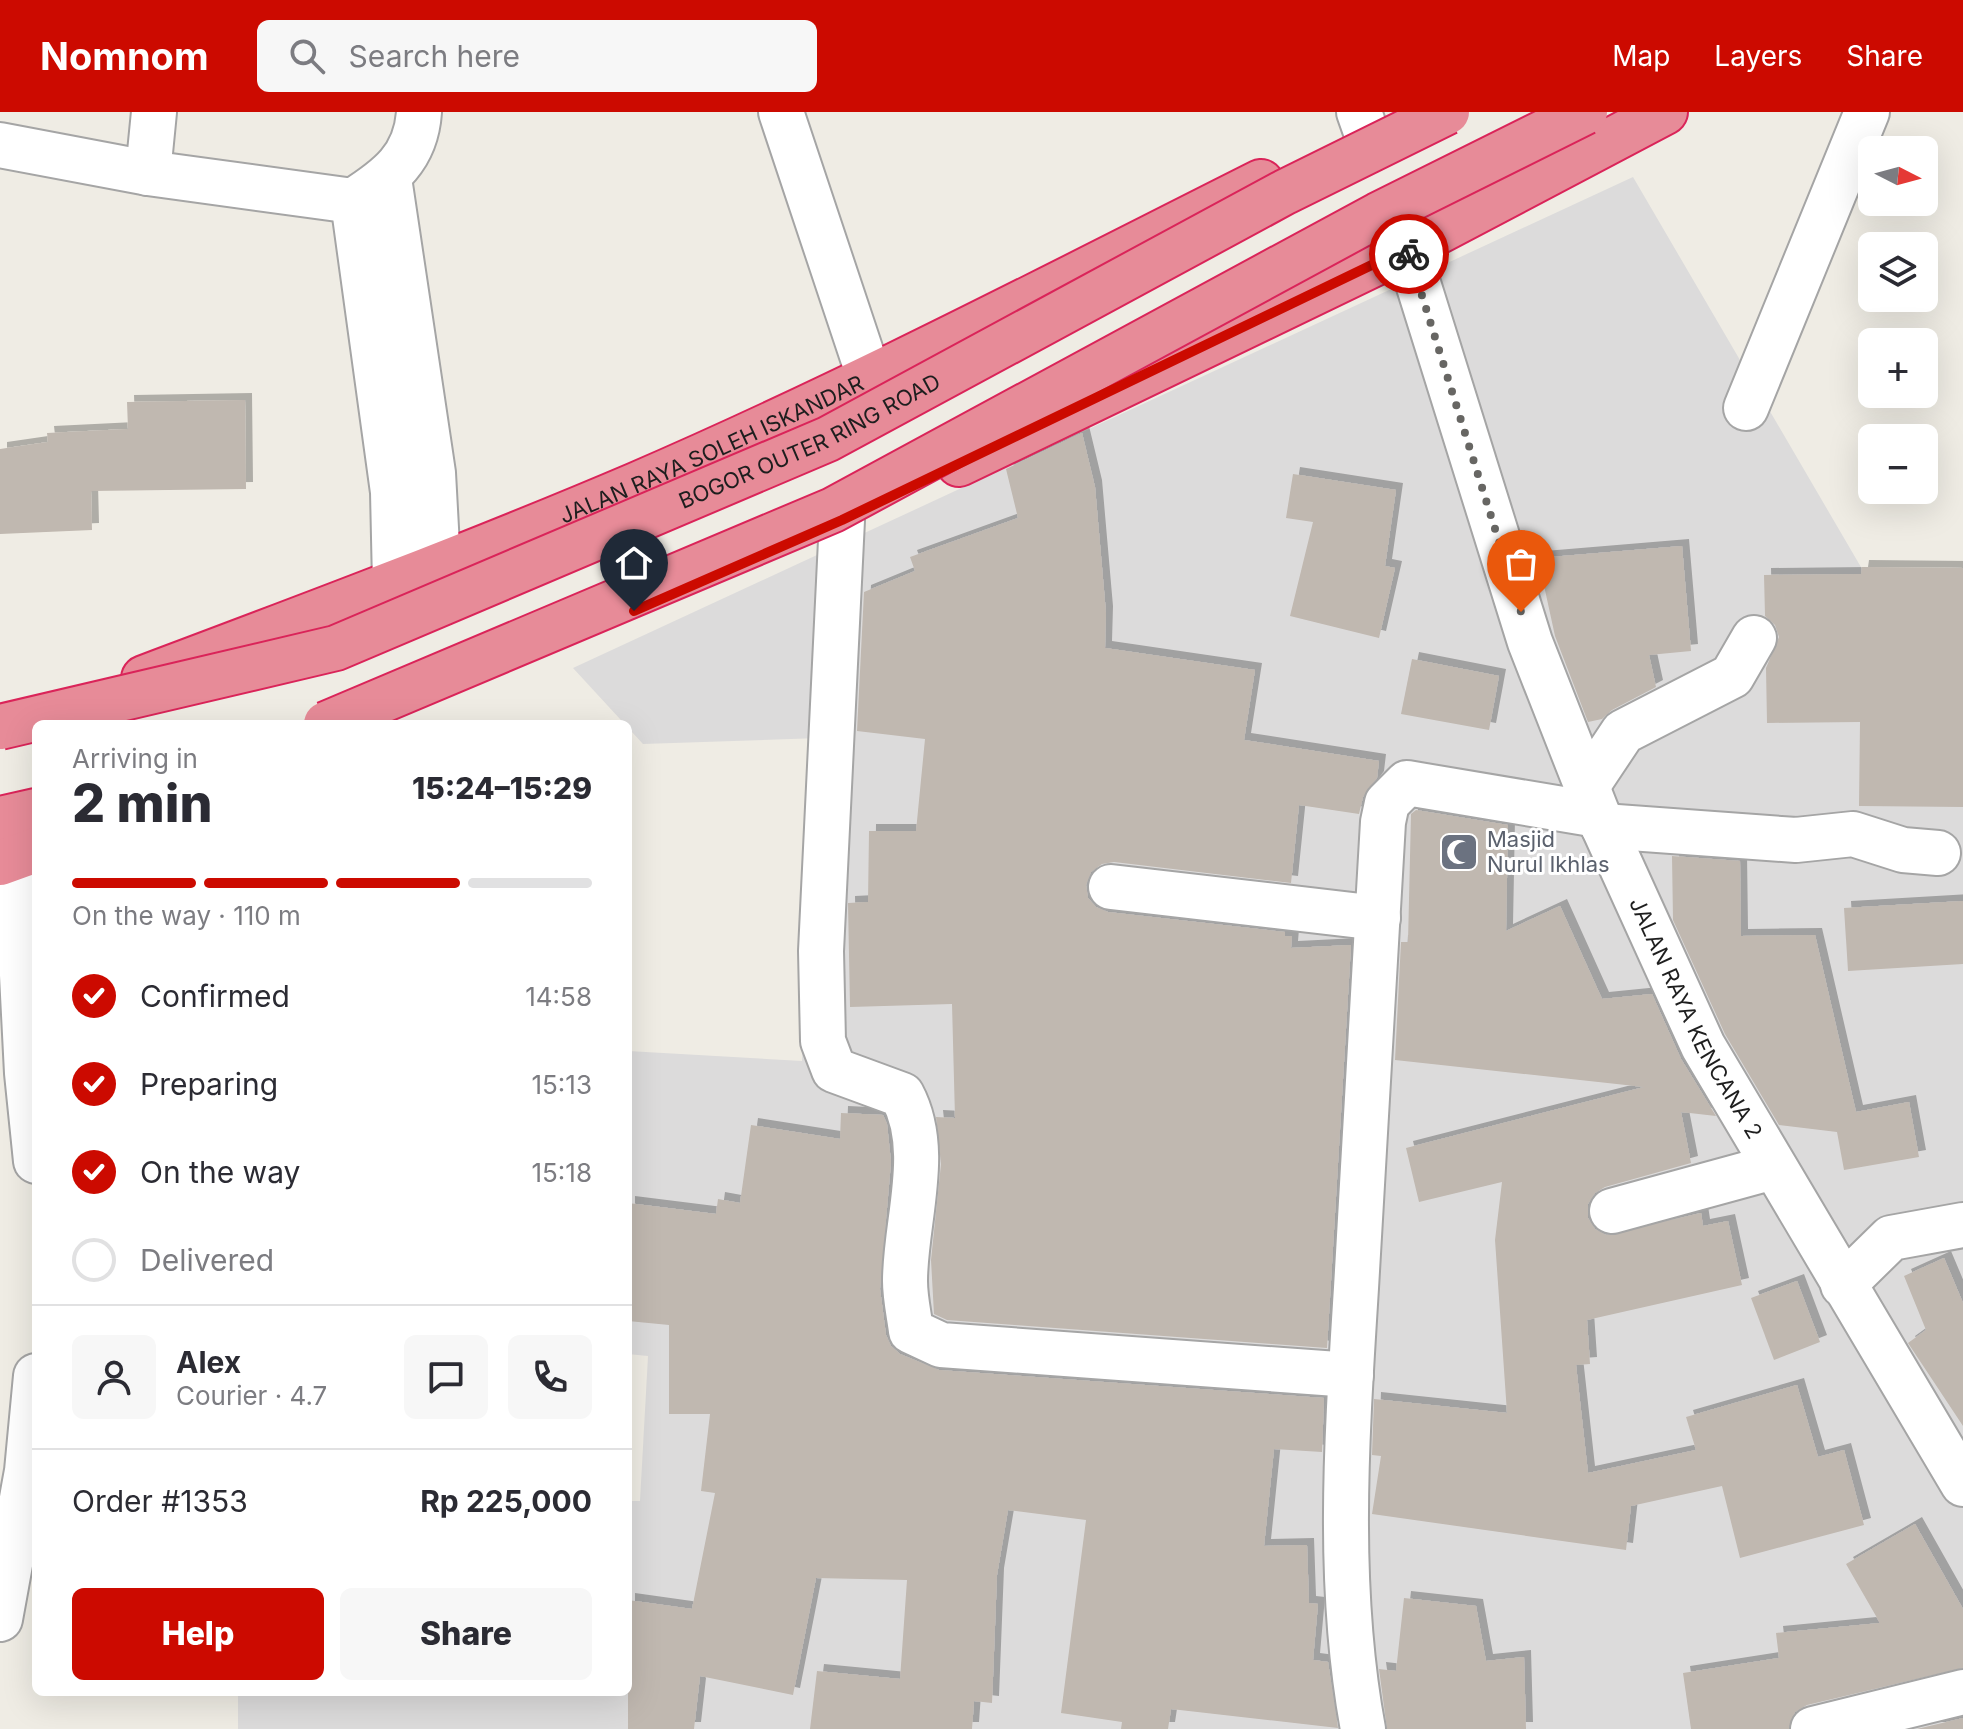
<!DOCTYPE html>
<meta charset="utf-8">
<style>
:root{--surface:#fff;--page:#f7f7f7;--text:#2b2b33;--muted:#7c7c81;--line:#e1e1e2;--accent:#cc0a00}
body{margin:0;font-family:Inter,sans-serif;background:var(--page);color:var(--text);height:100vh;display:flex;flex-direction:column;font-size:30px;white-space:nowrap}
*{box-sizing:border-box;margin:0}
p{font-size:26px;color:var(--muted)}
.icon{flex:none;width:44px;height:44px;fill:none;stroke:currentColor;stroke-width:2;stroke-linecap:round;stroke-linejoin:round}
.map{position:relative;flex:1;overflow:hidden}
.details{position:absolute;left:32px;top:608px;width:600px;height:976px;display:flex;flex-direction:column;background:var(--surface);border-radius:12px;box-shadow:0 8px 32px #0002}
.details>*{flex:none}
.needle{width:52px;rotate:96deg}
.fabs{position:absolute;left:1858px;top:24px;display:grid;gap:16px}
.fabs a{display:grid;place-items:center;width:80px;height:80px;border-radius:12px;background:var(--surface);box-shadow:0 8px 32px #0002;font-size:40px}
.pin{position:absolute;display:grid;place-items:center;width:68px;height:68px;color:#fff;margin:-82px -34px;border-radius:50% 50% 50% 0;rotate:-45deg;box-shadow:0 0 8px #0007}
.pin .icon{rotate:45deg}
.courier{position:absolute;display:grid;place-items:center;width:80px;height:80px;margin:-40px;border:6px solid #cc0a00;border-radius:50%;background:#fff;color:#222;box-shadow:0 2px 10px #0007}
.overview em{font-style:normal;font-weight:800}
.overview div{display:flex;flex-direction:column-reverse}
.overview{display:flex;align-items:center;justify-content:space-between;height:136px;padding:0 40px}
h1{font-size:52px;font-weight:800;line-height:60px}
.bar{display:grid;grid-template-columns:repeat(4,1fr);gap:12px 8px;align-content:center;height:96px;padding:0 40px}
.bar i{height:10px;border-radius:6px;background:var(--line)}
.bar .selected{background:var(--accent)}
.bar p{grid-column:span 4}
.line{display:flex;align-items:center;gap:20px;padding:0 40px;border-top:2px solid var(--line)}
.line div{flex:1}
.round{display:grid;place-items:center;flex:none;width:84px;height:84px;border-radius:12px;background:var(--page)}
ol{padding:0 40px;list-style:none}
li{display:flex;align-items:center;gap:24px;height:88px}
li p{margin-inline-start:auto}
li .icon{padding:8px;border-radius:50%;background:var(--accent);color:#fff;stroke-width:4}
li:last-child{color:var(--muted)}
li i{width:44px;height:44px;border:4px solid var(--line);border-radius:50%}
.cta{display:flex;gap:16px;margin-top:auto;padding:16px 40px}
.cta a{flex:1;height:92px;border-radius:12px;background:var(--accent);color:#fff;font-size:32px;font-weight:800;line-height:92px;text-align:center}
.cta a+a{background:var(--page);color:var(--text)}
header{display:flex;align-items:center;gap:48px;box-sizing:border-box;height:112px;padding:0 40px;background:var(--accent);color:#fff}
header strong{font-size:38px}
nav{display:flex;gap:44px;margin-inline-start:auto;font-size:28px}
.search{width:560px;height:72px;background:var(--page);display:flex;align-items:center;gap:20px;box-sizing:border-box;padding:0 28px;border-radius:12px;color:var(--muted);font-size:30px}
.map>svg:first-child{display:block}
.residential{fill:#dcdbdb}
.building{fill:#c0b8b0;filter:url(#shadow)}
.lines{fill:none;stroke-linecap:round;stroke-linejoin:round}
.minor-casing{stroke:#a5a5a5;stroke-width:48}
.highway-casing{stroke:#da2459;stroke-width:48}
.minor{stroke:#fff;stroke-width:44}
.highway{stroke:#e78b98;stroke-width:44}
.highway-bridge-casing{stroke:#da2459;stroke-width:48;stroke-linecap:butt}
.highway-bridge{stroke:#e78b98;stroke-width:44}
.done{stroke:#676663;stroke-width:8;stroke-dasharray:0 14.4}
.route{stroke:#cc0a00;stroke-width:10}
.labels{text-anchor:middle;stroke-width:6;stroke-linejoin:round;paint-order:stroke}
.street-label{font-size:22px;fill:#1e1e1e;stroke:#fff}
.worship-label{font-size:22px;fill:#5b616d;stroke:#fff;text-anchor:start}
</style>
<header>
<strong>Nomnom</strong>
<div class="search"><svg class="icon" aria-label="search" viewBox="0 0 24 24"><circle cx="10" cy="10" r="6"/><path d="M15 15l6 6"/></svg>Search here</div>
<nav><a>Map</a><a>Layers</a><a>Share</a></nav>
</header>
<div class="map">
<svg width="1963" height="1617" viewBox="0 0 1963 1617">
<defs>
<filter id="shadow"><feDropShadow dx="7" dy="-7" stdDeviation="0" flood-color="#0004"/></filter>
</defs>
<rect width="100%" height="100%" fill="#efece4"/>
<path class="residential" d="M1633,65L1948,604L1963,594V1617H238V1580H628V1389H640L648,1244L628,1242V939L802,949L820,626L643,632L573,556Z"/>
<g class="building">
<path d="M245,288L246,377L91,379L92,418L0,422V337L48,330L47,321L128,317L127,290Z"/>
<path d="M1082,321L1095,375L1106,501L1105,536L1255,558L1244,628L1379,649L1377,666L1363,685L1359,702L1299,693L1291,771L1114,750L1102,752L1091,760L1086,773L1088,786L1096,795L1108,800L1285,820V824H1292L1291,836L1351,833L1327,1236L947,1208L934,1202L931,1148L941,1052L936,1005L955,1006L952,892L850,895L848,791L868,790L869,719H916L925,627L857,619L864,480L915,459L910,445L1018,406L1006,357Z"/>
<path d="M1293,362L1396,378L1385,454L1395,456L1379,526L1290,504L1313,410L1286,406Z"/>
<path d="M1682,434L1691,539L1649,543L1656,575L1612,598L1602,607L1588,610L1555,524L1538,446Z"/>
<path d="M1862,455L1963,456V695L1859,694L1860,610L1767,611L1766,556L1779,525L1775,513L1765,504L1764,463L1861,462Z"/>
<path d="M1412,547L1499,564L1489,618L1401,602Z"/>
<path d="M1416,698L1508,713L1506,819L1560,794L1602,887L1652,882L1681,947L1716,1004L1681,1000L1691,1051L1605,1075L1595,1081L1588,1092V1106L1595,1117L1606,1123L1701,1101L1703,1114L1728,1109L1742,1173L1587,1208L1590,1252L1576,1253L1588,1361L1696,1338L1686,1305L1797,1273L1818,1345L1844,1338L1864,1413L1740,1446L1722,1374L1631,1394L1626,1438L1372,1402L1381,1344L1372,1343L1374,1287L1507,1301L1495,1128L1502,1070L1419,1090L1406,1036L1644,975L1395,948L1401,830H1408L1411,702Z"/>
<path d="M1672,744L1740,749L1741,824L1815,823L1856,1000L1909,990L1919,1045L1844,1058L1837,1020L1779,1013L1725,922L1673,808Z"/>
<path d="M1963,789V852L1848,859L1844,796Z"/>
<path d="M841,1001L883,1003L887,1012L891,1050L880,1177L886,1223L891,1234L900,1242L939,1258L1324,1286L1322,1340L1274,1337L1264,1434L1307,1433L1309,1491L1318,1492L1313,1548L1328,1550L1338,1616L1171,1597L1168,1617H1121L1122,1610L1061,1601L1086,1408L1008,1398L997,1463L992,1591L974,1589L972,1617H810L817,1559L900,1567L907,1468L816,1466L793,1583L700,1564L694,1617H628V1488L692,1497L715,1381L701,1379L710,1302H669V1213L628,1209V1091L716,1102L718,1087L740,1091L751,1013L840,1027Z"/>
<path d="M1944,1146L1963,1191V1314L1908,1231L1926,1218L1904,1164Z"/>
<path d="M1797,1169L1820,1230L1774,1248L1751,1186Z"/>
<path d="M1915,1412L1963,1497V1556L1807,1593L1795,1600L1789,1617H1691L1683,1561L1779,1546L1776,1521L1880,1511L1846,1452Z"/>
<path d="M1404,1486L1476,1494L1486,1549L1524,1545L1526,1617H1387L1379,1557L1396,1559Z"/>
<path d="M1963,1606V1617H1917Z"/>
</g>
<g class="lines">
<defs>
<g id="minor">
<path d="M781,0L870,267"/>
<path d="M1359,0L1365,17"/>
<path d="M0,33L148,61L353,89C389,66 416,46 419,0"/>
<path d="M148,61L154,0"/>
<path d="M389,66L433,361L438,453"/>
<path d="M353,89L393,380L395,471"/>
<path id="s1" d="M1407,136L1530,530L1598,703L1703,934L1963,1372"/>
<path d="M1746,296L1867,0"/>
<path d="M842,408L821,839L823,929L834,958L902,983C932,1039 905,1109 905,1169C905,1186 909,1203 911,1219L941,1233L1351,1263"/>
<path d="M1587,674L1623,620L1732,564L1754,526"/>
<path d="M1603,714L1796,728L1853,722L1903,738L1938,741"/>
<path d="M16,745L27,961L36,1049"/>
<path d="M1111,775L1378,806"/>
<path d="M1612,1099L1773,1055"/>
<path d="M1843,1173L1891,1126L1963,1113"/>
<path d="M0,1507L27,1359L36,1264"/>
<path d="M1363,1617C1336,1473 1347,1321 1356,1176C1365,1020 1375,865 1383,710L1387,691L1407,671L1598,703"/>
<path d="M1813,1617L1963,1580"/>
</g>
<g id="highway">
<path d="M959,352L1407,136L1665,0"/>
<path id="s2" d="M144,566C309,504 474,442 636,373C849,281 1054,174 1261,70"/>
<path d="M0,707L36,699"/>
<path d="M0,751L36,738"/>
</g>
</defs>
<use href="#minor" class="minor-casing"/>
<use href="#highway" class="highway-casing"/>
<use href="#minor" class="minor"/>
<use href="#highway" class="highway"/>
<defs>
<g id="highway-bridge">
<path d="M326,612L833,398L1378,103L1585,0"/>
<path id="s3" d="M0,615L336,536L828,327L1285,80L1447,0"/>
</g>
</defs>
<use href="#highway-bridge" class="highway-bridge-casing"/>
<use href="#highway-bridge" class="highway-bridge"/>
</g>
<g class="lines">
<path class="done" d="M1409,142L1521,500"/>
<path class="route" d="M634,499L842,408L1407,136L1409,142"/>
</g>
<defs>
<symbol id="mosque-square" viewBox="-11 -11 22 22"><rect x="-9" y="-9" width="18" height="18" rx="4" fill="#6b7280" stroke="#fff"/><path d="M3.5-4.9A6 6 0 1 0 3.5 4.9A5 5 0 1 1 3.5-4.9Z" fill="#fff"/></symbol>
</defs>
<g fill-rule="evenodd">
<use href="#mosque-square" x="1437" y="718" width="44" height="44"/>
</g>
<g class="labels">
<g class="street-label">
<text dy="8" stroke="none"><textPath href="#s3" startOffset="862">BOGOR OUTER RING ROAD</textPath></text>
<text dy="8" stroke="none"><textPath href="#s2" startOffset="612">JALAN RAYA SOLEH ISKANDAR</textPath></text>
<text dy="8" stroke="none"><textPath href="#s1" startOffset="824">JALAN RAYA KENCANA 2</textPath></text>
</g>
<g class="worship-label">
<text x="1487" y="735">Masjid<tspan x="1487" dy="25">Nurul Ikhlas</tspan></text>
</g>
</g>
</svg>
<div class="fabs">
<a><svg class="needle" viewBox="-14 -14 28 28"><path d="M0-13l5 13h-10z" fill="#e53935"/><path d="M0 13l5-13h-10z" fill="#7c7c81"/></svg></a>
<a><svg class="icon" aria-label="layers" viewBox="0 0 24 24"><path d="M12 4l9 5-9 5-9-5zM3 14l9 5 9-5"/></svg></a>
<a>+</a>
<a>−</a>
</div>
<div class="pin" style="left:1521px;top:500px;background:#ea580c"><svg class="icon" aria-label="bag" viewBox="0 0 24 24"><path d="M5 8h14l-1 12H6zM9 8a3 3 0 0 1 6 0"/></svg></div>
<div class="pin" style="left:634px;top:499px;background:#1f2937"><svg class="icon" aria-label="home" viewBox="0 0 24 24"><path d="M3 11l9-7 9 7M6 9v11h12V9"/></svg></div>
<div class="courier" style="left:1409px;top:142px"><svg class="icon" aria-label="bike" viewBox="0 0 24 24"><circle cx="6" cy="16" r="4"/><circle cx="18" cy="16" r="4"/><path d="M6 16l4-8h5l3 8M10 8l3 8H6M13 5h3"/></svg></div>
<section class="details">
<div class="overview"><div><h1>2 min</h1><p>Arriving in</p></div><em>15:24–15:29</em></div>
<div class="bar"><i class="selected"></i><i class="selected"></i><i class="selected"></i><i></i><p>On the way · 110 m</p></div>
<ol>
<li><svg class="icon" aria-label="check" viewBox="0 0 24 24"><path d="M5 12l5 5 9-10"/></svg>Confirmed<p>14:58</p></li>
<li><svg class="icon" aria-label="check" viewBox="0 0 24 24"><path d="M5 12l5 5 9-10"/></svg>Preparing<p>15:13</p></li>
<li><svg class="icon" aria-label="check" viewBox="0 0 24 24"><path d="M5 12l5 5 9-10"/></svg>On the way<p>15:18</p></li>
<li><i></i>Delivered</li>
</ol>
<div class="line" style="height:144px"><a class="round"><svg class="icon" aria-label="person" viewBox="0 0 24 24"><circle cx="12" cy="8" r="4"/><path d="M4 21q1-7 8-7t8 7"/></svg></a><div><b>Alex</b><p>Courier · 4.7</p></div><a class="round"><svg class="icon" aria-label="chat" viewBox="0 0 24 24"><path d="M4 5h16v11H9l-5 4z"/></svg></a><a class="round"><svg class="icon" aria-label="phone" viewBox="0 0 24 24"><path d="M5 4h4l2 5-3 2q2 4 5 5l2-3 5 2v4C11 20 4 13 5 4z"/></svg></a></div>
<div class="line" style="height:104px"><div>Order #1353</div><b>Rp 225,000</b></div>
<div class="cta"><a>Help</a><a>Share</a></div>
</section>
</div>
